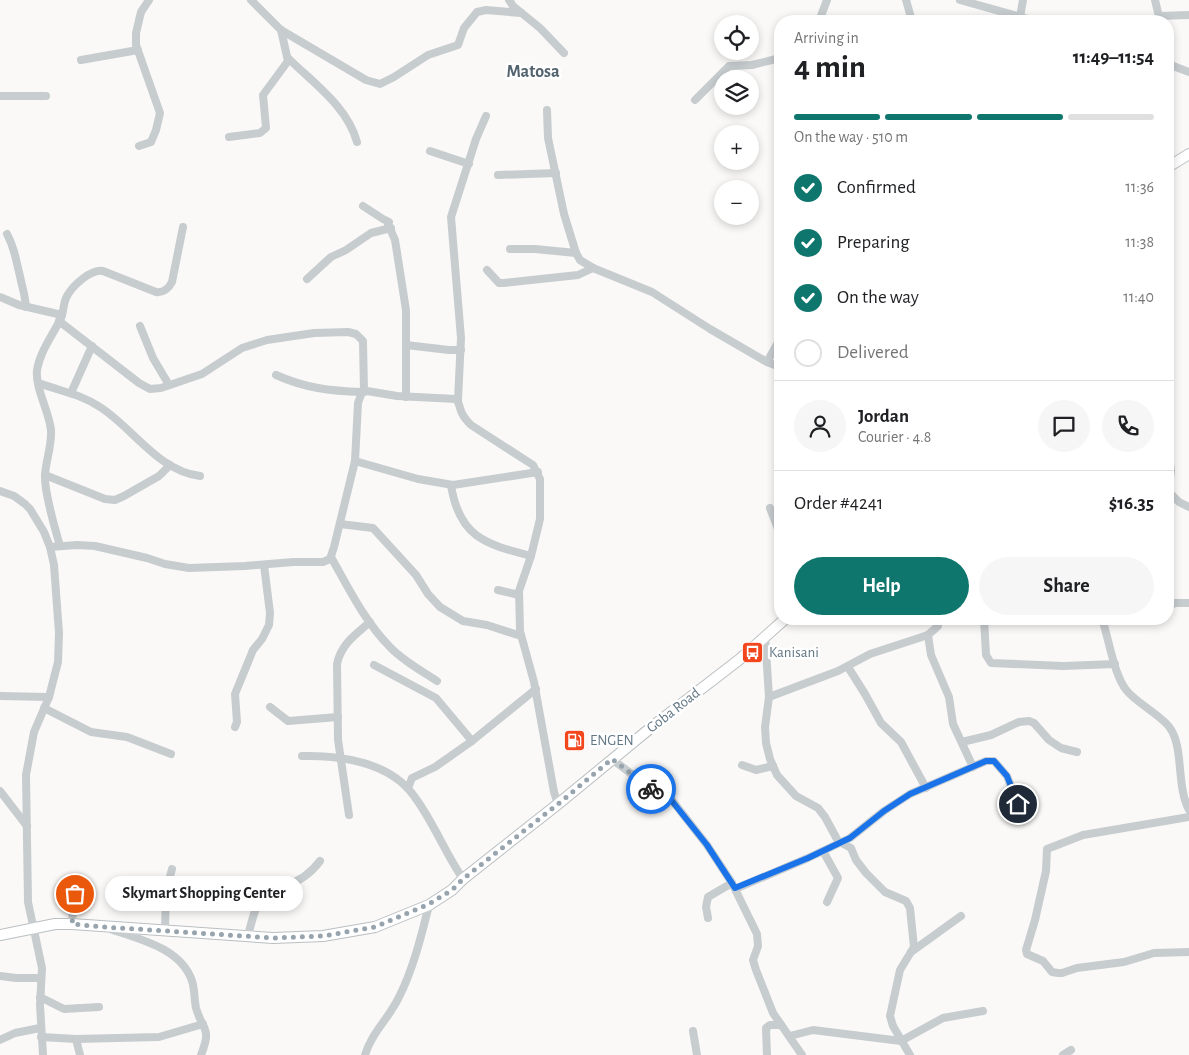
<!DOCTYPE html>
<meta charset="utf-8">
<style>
:root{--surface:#fff;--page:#f6f6f6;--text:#202124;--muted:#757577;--line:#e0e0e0;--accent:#0f766e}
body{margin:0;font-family:"Alegreya Sans",sans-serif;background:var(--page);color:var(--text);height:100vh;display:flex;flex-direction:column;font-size:19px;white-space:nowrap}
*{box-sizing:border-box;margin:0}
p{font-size:16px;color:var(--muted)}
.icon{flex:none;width:28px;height:28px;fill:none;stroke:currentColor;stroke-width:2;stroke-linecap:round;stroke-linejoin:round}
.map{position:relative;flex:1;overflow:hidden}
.drawer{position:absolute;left:774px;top:15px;width:400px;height:610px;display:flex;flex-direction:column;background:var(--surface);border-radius:20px;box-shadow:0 2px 8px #0003}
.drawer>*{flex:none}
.fabs{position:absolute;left:714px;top:15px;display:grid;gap:10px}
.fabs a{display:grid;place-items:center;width:45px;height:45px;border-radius:50%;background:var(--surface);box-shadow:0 2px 8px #0003;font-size:25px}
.pin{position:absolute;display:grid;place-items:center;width:42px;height:42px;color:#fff;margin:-21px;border:2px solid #fff;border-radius:50%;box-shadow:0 1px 5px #0007}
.courier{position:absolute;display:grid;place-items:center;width:50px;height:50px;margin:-25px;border:4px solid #1a73e8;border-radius:50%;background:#fff;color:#222;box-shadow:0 1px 6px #0007}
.bubble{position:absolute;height:35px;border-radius:18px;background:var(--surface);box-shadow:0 2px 8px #0003;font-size:16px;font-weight:700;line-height:35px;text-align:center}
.headline em{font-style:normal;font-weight:700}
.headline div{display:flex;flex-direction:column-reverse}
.headline{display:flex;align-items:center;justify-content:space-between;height:85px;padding:0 20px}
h1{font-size:32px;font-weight:700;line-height:38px}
.bar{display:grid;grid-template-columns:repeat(4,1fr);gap:8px 5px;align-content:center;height:60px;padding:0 20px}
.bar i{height:6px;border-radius:4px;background:var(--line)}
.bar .on{background:var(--accent)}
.bar p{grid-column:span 4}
.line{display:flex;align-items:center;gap:12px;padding:0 20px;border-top:1px solid var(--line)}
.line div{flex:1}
.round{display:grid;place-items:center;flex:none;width:52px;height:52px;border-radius:26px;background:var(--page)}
ol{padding:0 20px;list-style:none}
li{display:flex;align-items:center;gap:15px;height:55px}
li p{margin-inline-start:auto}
li .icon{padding:5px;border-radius:50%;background:var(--accent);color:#fff;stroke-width:4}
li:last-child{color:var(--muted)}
li i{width:28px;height:28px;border:2px solid var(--line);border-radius:50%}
.action{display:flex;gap:10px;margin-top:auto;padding:10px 20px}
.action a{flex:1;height:58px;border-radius:30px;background:var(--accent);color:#fff;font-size:20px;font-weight:700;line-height:58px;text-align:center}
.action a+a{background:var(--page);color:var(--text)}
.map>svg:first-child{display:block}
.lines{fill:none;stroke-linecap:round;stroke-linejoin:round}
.major-casing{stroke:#babfc2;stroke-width:12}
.minor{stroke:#c7cccf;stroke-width:8}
.major{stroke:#fff;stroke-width:10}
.done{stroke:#97a4ad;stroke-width:5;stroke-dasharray:0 9}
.route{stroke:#1a73e8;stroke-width:6}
.labels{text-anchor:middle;stroke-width:5;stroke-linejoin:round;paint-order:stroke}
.poi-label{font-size:15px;fill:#627785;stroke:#fff;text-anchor:start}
.street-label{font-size:15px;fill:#627785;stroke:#fff}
.quarter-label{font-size:18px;font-weight:bold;fill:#54646f;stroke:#fff}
</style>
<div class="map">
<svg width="1189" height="1055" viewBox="0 0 1189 1055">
<rect width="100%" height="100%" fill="#faf9f7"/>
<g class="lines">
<defs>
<g id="major">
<path d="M1168,167L1189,154"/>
<path d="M0,935L55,924H72L273,938L323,936L375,927L429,905L452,890L463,879L558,804L653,726L740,659L785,619"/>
</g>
</defs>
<use href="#major" class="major-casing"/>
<g class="minor">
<path d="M251,0L281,30L366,80L380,84L394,77L428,55L458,45L464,28L477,12L486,10L521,13"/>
<path d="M509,0L513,6L540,28L564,53"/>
<path d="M906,0L912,21"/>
<path d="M960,0L1035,21"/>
<path d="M1155,0L1160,21"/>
<path d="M1159,16L1189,15"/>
<path d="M1020,17L1023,0"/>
<path d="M819,21L827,0"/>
<path d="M1168,52L1171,65"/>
<path d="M288,58C313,83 347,106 357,142"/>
<path d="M81,60L138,50"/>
<path d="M1168,64L1189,72"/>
<path d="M0,96H46"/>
<path d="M695,100L729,66L752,65L780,58"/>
<path d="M547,110L548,138L564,214L576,253L580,260L593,268L652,292L710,329L767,362L780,367"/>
<path d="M229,137L260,133L266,128L263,95L288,61L281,30"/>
<path d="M139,146L151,142L156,130L160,113L136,45V33L141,12L149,0"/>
<path d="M430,151L469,164"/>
<path d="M498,175L556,173"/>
<path d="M363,206L383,219L389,222L388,224L395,240L406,310V397"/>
<path d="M7,234C16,251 15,258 20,276C22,287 25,294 26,307"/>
<path d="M510,249H535L576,253"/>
<path d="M487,270L499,283H504L578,275L593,268"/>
<path d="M307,279L331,257L346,250L371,233L391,228"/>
<path d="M0,297L19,305L62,315"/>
<path d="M59,321L139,383L150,389L161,388L202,374L242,348L267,340L314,333L348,332L356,334L363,341L364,392"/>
<path d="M140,326L153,358L169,385"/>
<path d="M406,345L449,350H461"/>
<path d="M767,362L780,339"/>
<path d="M276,375C305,388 330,391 362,392"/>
<path d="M39,383C59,391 81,394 100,407C133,428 158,471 200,476"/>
<path d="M71,393L92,346"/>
<path d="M458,400L461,338L451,217L476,139L486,116"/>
<path d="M1168,448L1171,471L1168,491"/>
<path d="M355,461L418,479L453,485L538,472"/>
<path d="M45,475L105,499L115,500L124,496L159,476L170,465"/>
<path d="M451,485C459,537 485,544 531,556"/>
<path d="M0,491L14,496L25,504L30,509L44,532L50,547L54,565L59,633L58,662L49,697L34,732L26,775L28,902L42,968L40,1005L43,1055"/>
<path d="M1168,491L1179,502L1189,507"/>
<path d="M770,508L780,534"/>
<path d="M340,524L373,528L416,575L428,594L440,607L463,621L487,625L521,636"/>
<path d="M60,546C55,528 44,493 45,475C46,460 52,445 51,430C49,411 35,388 37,370C40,351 53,335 61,318C64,311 63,303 67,296C73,285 91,269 103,271L156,292C163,293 169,288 172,282L183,227"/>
<path d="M50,547L77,545L95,546L147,558L165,564L189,568L245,566L293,562H323L330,559L334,547L355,461L358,403L362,392L367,391L397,396L456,399C460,404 459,406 461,411C463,417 467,421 471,425L533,465L540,479V519L531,556L519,591L520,631L534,682L554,792L558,804"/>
<path d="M331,557C348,587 365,622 390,647C403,661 422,671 437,681"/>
<path d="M498,590L519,595"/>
<path d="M1168,605L1176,603H1189"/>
<path d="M984,619L986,655L991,663L1063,666L1115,664"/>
<path d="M1102,619C1109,639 1114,676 1127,691C1138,704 1162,716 1170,728C1184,748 1176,785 1189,810"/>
<path d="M765,635L769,697L765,727L766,743L770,759L777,775L796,796L818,808L825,817L838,841L851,848L856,860L866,873L885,892L906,901L910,908L914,947L900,970L890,1016L893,1026L910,1055"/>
<path d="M928,635L931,655L949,697L953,724L973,767"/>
<path d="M374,665L436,698L472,741"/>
<path d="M848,667L865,694L881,723L901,742L926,788"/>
<path d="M0,696L49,697"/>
<path d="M769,697L838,671L870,654L928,635L938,626V619"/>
<path d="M270,707L288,721L338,717"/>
<path d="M44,708L91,732L127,737L171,754"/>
<path d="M235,727L237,722L235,694L253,650L262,639L269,625L270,613L264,565"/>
<path d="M962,742L991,735L1019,722L1029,721L1034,723L1049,740L1061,748L1077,752"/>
<path d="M302,756C340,755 390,762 414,796C433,821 445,853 463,879"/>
<path d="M612,759L651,789L671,799L707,845L732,883L757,934L758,946L753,960L756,970L773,1013L802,1055"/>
<path d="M742,765L756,770L773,766"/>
<path d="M408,788L412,778L435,767L472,741L536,689"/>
<path d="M0,791L27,826"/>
<path d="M349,815L338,740L337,664C341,644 356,634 370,622"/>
<path d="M1189,817L1083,835L1047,849L1046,871L1035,920L1026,950L1027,954L1043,961L1052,972L1058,973H1062L1077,968L1124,962L1154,953L1189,952"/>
<path d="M823,851L838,878L827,902"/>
<path d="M735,889L808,858L850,838L884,811L910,794L986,761H994L1007,776L1022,816"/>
<path d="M708,918L706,907L708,897L732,883"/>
<path d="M72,924L75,878"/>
<path d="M110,929C139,939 181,948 192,981C195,990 194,999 196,1008C203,1032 212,1027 201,1055"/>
<path d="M165,931L166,891L172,869"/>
<path d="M248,936C251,924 257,897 267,890C273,886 280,886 286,885C301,881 311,873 320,861"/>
<path d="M911,952L961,916"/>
<path d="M0,976L16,978H41"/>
<path d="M40,997L64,1009L99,1007"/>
<path d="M693,1031L697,1055"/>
<path d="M790,1036L813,1030L901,1041L943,1018L983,1011"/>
<path d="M41,1037L76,1039L159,1037L203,1024"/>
<path d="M76,1039L80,1055"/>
<path d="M0,1040L15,1033L40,1028"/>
<path d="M365,1055C371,1034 388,1019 398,999C413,970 421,937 429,905"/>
<path d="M767,1055L766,1028L770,1025H781"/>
<path d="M1063,1055L1071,1050"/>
</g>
<use href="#major" class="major"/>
</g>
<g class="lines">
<path class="done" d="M75,894L72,924L104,927L274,938L323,936L375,927L429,904L452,890L463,879L558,804L612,759L651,789"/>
<path class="route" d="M651,789L672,801L707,845L735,888L808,858L850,838L884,811L910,794L986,761H994L1007,776L1018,804"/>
</g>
<defs>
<symbol id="bus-square" viewBox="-11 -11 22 22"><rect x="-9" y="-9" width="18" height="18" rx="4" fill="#f3461d" stroke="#fff"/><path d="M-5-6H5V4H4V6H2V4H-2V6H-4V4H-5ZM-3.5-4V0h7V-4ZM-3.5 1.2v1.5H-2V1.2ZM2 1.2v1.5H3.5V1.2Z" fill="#fff"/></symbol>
<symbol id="fuel-square" viewBox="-11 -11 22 22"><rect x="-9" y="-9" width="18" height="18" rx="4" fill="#f3461d" stroke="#fff"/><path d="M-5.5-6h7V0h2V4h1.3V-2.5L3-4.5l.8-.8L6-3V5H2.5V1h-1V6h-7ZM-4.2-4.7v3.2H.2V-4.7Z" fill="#fff"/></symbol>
</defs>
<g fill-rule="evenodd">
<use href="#bus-square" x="740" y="640" width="25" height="25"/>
<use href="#fuel-square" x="562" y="728" width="25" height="25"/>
</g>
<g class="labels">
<g class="poi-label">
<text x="769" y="657">Kanisani</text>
<text x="590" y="745">ENGEN</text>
</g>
<g class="street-label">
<text transform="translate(673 710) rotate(-38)" y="5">Goba Road</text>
</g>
<g class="quarter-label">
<text x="533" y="77">Matosa</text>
</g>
</g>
</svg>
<div class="fabs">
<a><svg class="icon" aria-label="locate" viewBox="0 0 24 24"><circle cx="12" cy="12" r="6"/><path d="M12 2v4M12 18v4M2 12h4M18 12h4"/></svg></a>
<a><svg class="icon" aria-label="layers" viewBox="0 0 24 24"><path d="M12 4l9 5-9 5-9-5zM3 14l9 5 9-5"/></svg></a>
<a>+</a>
<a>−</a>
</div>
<div class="pin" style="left:75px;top:894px;background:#ea580c"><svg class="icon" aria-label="bag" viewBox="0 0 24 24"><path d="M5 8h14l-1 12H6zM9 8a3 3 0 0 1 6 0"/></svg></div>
<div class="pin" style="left:1018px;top:804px;background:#1f2937"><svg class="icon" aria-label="home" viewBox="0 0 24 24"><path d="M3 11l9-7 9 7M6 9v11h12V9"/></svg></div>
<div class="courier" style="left:651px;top:789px"><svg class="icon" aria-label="bike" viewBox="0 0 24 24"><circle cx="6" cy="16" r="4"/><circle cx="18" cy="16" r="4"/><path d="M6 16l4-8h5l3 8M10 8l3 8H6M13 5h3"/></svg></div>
<div class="bubble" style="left:105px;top:876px;width:198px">Skymart Shopping Center</div>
<section class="drawer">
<div class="headline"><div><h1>4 min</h1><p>Arriving in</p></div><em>11:49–11:54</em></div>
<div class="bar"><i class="on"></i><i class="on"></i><i class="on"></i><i></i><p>On the way · 510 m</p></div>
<ol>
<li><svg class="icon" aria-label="check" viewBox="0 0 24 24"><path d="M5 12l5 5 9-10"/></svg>Confirmed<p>11:36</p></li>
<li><svg class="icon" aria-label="check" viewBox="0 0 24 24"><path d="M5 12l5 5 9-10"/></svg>Preparing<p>11:38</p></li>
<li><svg class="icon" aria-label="check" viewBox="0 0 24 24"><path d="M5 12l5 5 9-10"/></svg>On the way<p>11:40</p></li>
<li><i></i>Delivered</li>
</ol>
<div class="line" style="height:90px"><a class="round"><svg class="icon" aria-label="person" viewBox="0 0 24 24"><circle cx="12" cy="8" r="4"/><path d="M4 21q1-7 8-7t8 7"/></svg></a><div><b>Jordan</b><p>Courier · 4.8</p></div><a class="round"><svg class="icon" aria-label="chat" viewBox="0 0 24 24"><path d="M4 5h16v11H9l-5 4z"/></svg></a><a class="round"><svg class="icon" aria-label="phone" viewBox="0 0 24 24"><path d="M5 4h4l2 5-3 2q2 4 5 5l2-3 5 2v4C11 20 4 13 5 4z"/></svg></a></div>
<div class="line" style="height:65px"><div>Order #4241</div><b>$16.35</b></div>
<div class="action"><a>Help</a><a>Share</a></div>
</section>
</div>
